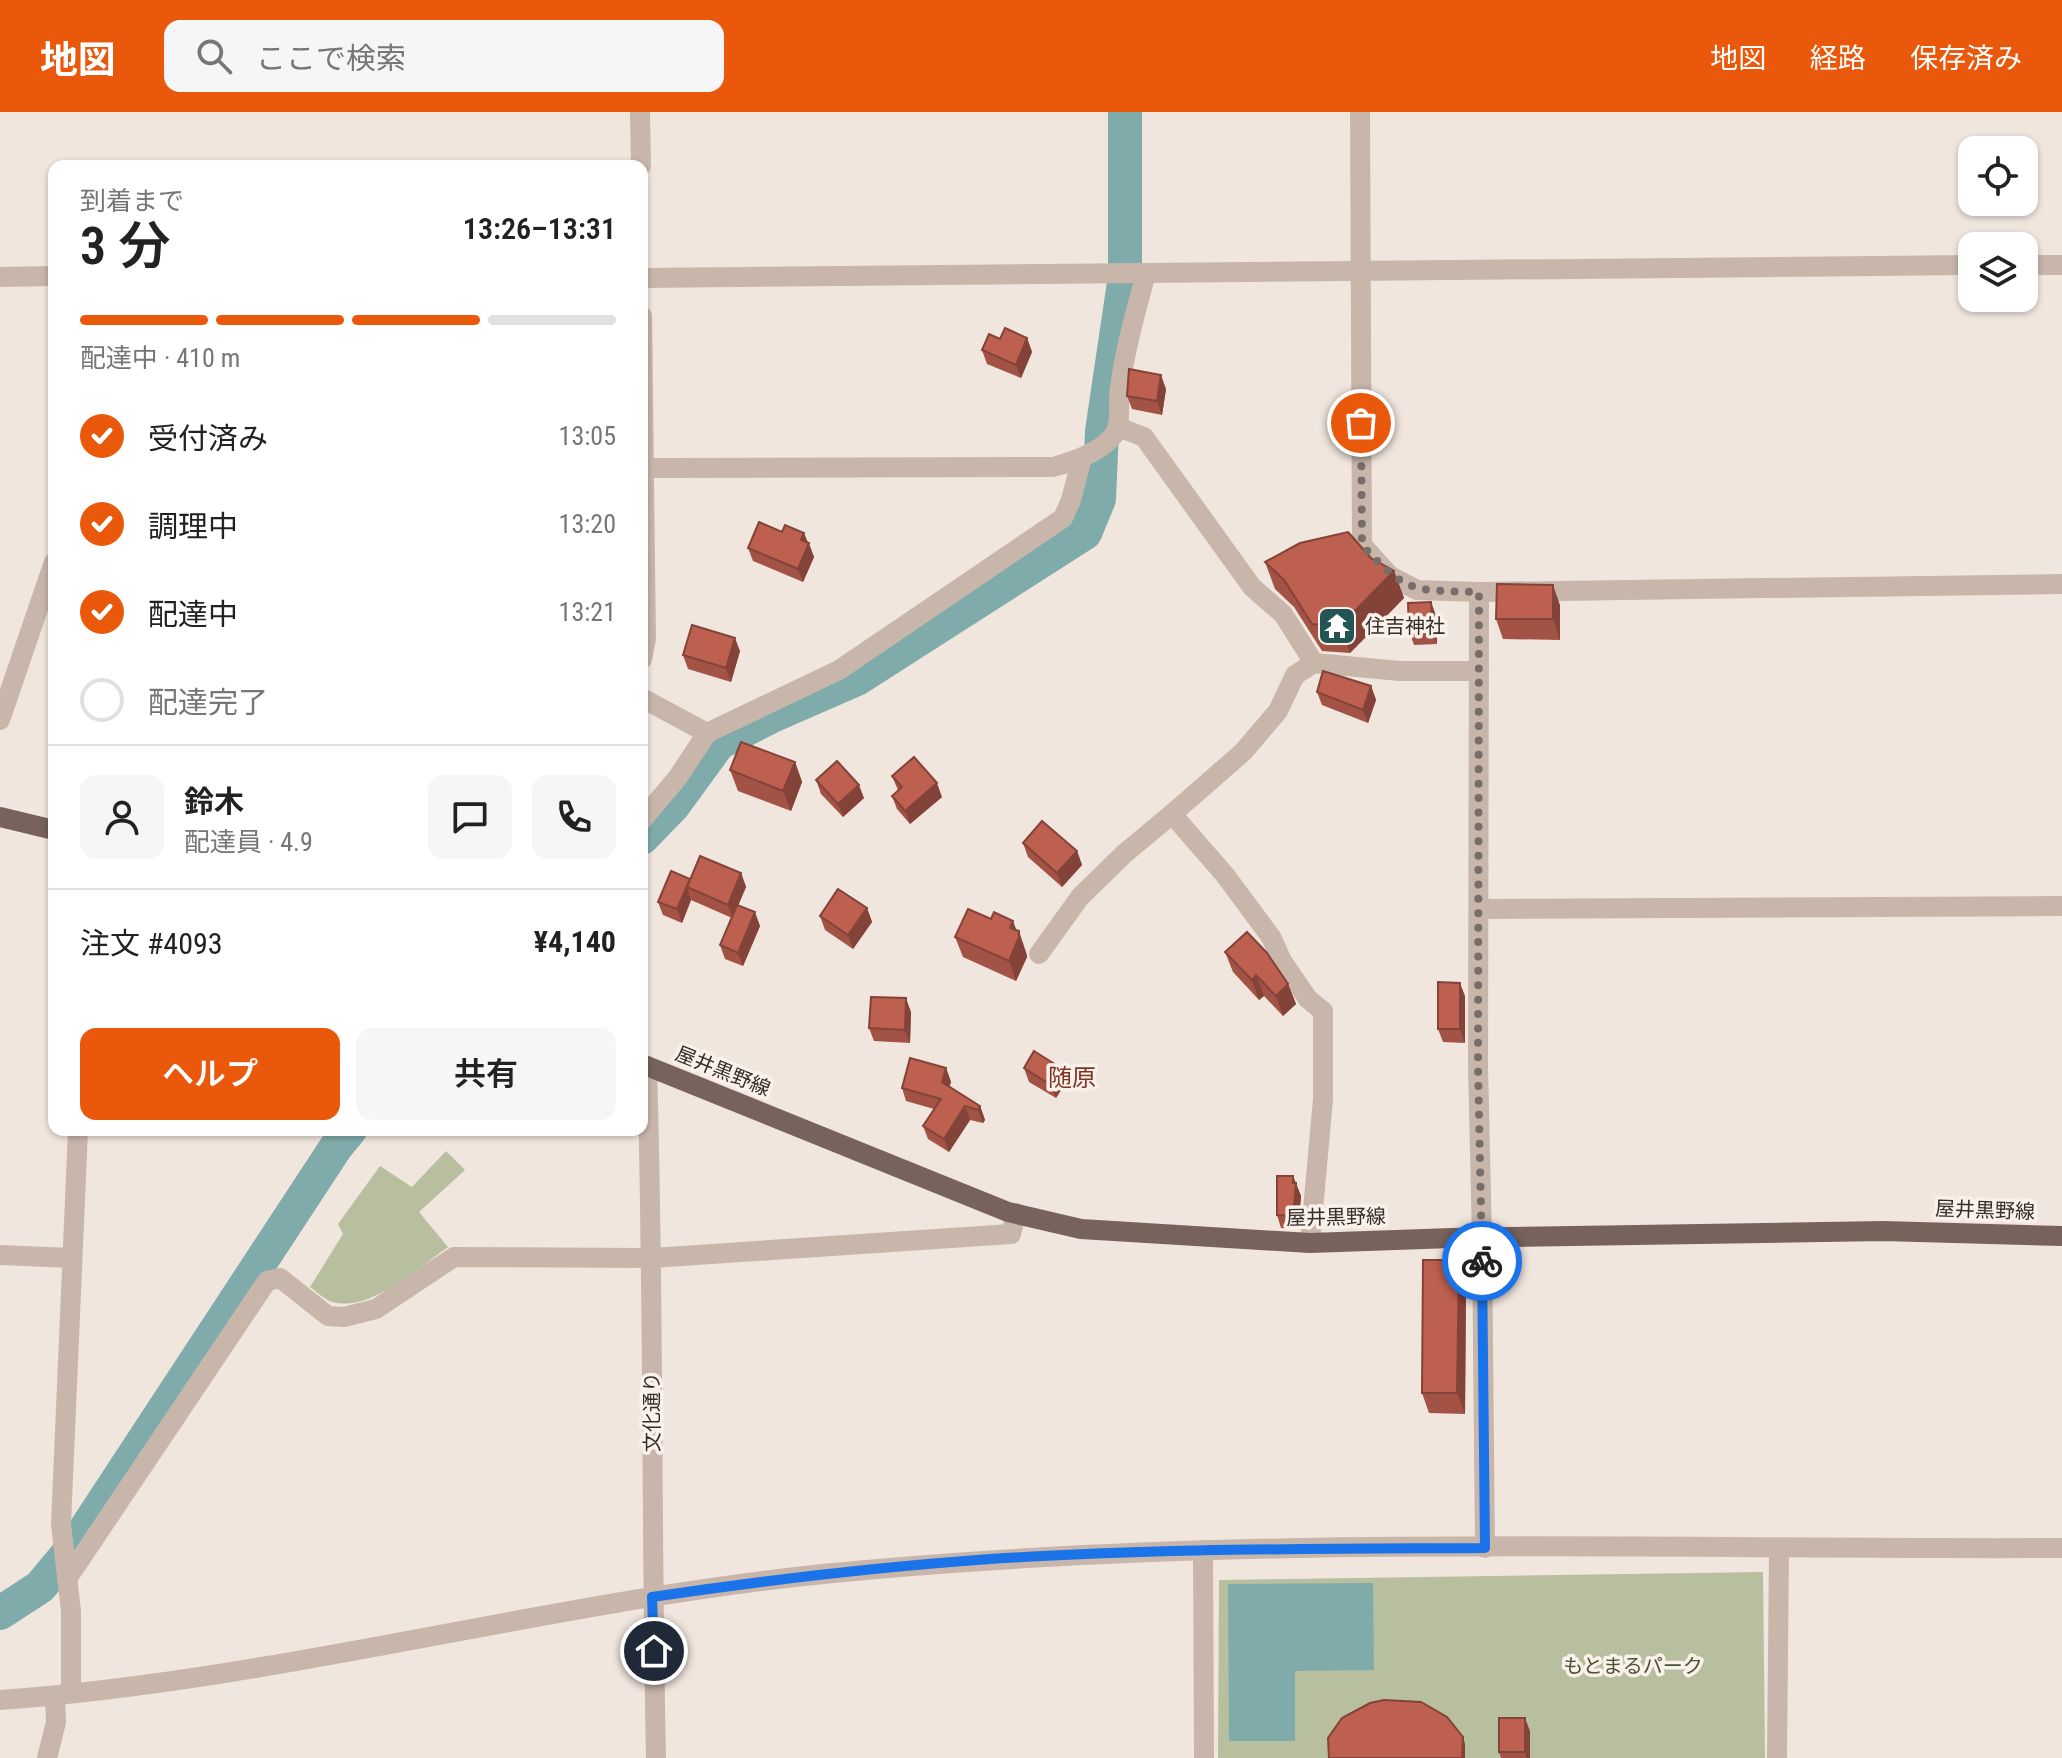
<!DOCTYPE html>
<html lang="ja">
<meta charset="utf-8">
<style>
:root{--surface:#fff;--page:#f6f6f6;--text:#222;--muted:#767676;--line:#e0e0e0;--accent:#ea580c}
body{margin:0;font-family:"Roboto Condensed","Noto Sans JP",sans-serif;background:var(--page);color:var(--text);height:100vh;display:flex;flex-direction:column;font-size:30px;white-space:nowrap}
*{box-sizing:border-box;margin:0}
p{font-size:26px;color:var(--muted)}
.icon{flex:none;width:44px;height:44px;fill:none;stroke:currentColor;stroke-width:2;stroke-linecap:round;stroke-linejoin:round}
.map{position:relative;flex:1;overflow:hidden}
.details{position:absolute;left:48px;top:48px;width:600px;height:976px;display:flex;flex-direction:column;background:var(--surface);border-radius:16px;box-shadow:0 2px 6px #0004}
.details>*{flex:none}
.tools{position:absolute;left:1958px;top:24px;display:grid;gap:16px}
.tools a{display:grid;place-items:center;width:80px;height:80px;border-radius:16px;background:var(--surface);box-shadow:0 2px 6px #0004;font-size:40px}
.pin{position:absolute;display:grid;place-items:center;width:68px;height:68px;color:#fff;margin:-34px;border:4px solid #fff;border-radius:50%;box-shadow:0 2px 8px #0007}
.courier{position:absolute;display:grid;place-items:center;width:80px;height:80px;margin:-40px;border:6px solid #1a73e8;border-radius:50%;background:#fff;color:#222;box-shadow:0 2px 10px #0007}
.head em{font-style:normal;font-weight:600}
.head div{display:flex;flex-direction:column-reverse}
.head{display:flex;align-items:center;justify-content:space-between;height:136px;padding:0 32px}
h1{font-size:52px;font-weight:600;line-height:60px}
.bar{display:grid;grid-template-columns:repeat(4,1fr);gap:12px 8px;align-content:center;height:96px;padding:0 32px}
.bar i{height:10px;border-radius:6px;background:var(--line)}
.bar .current{background:var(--accent)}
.bar p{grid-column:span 4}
.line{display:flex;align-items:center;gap:20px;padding:0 32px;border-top:2px solid var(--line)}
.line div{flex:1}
.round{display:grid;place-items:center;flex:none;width:84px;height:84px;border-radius:16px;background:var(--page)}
ol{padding:0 32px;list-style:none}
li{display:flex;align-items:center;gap:24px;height:88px}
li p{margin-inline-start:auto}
li .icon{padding:8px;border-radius:50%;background:var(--accent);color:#fff;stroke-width:4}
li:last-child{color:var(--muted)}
li i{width:44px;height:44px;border:4px solid var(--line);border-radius:50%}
.primary-button{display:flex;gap:16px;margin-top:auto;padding:16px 32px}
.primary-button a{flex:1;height:92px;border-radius:16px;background:var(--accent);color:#fff;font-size:32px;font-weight:600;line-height:92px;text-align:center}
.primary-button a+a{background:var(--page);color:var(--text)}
header{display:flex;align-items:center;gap:48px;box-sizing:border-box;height:112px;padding:0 40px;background:var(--accent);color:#fff}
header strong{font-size:38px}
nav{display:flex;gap:44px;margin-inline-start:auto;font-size:28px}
.search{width:560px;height:72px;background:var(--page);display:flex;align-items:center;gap:20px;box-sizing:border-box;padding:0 28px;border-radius:16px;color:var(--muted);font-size:30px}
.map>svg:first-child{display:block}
.green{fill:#b7bf9f}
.water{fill:#7facaa}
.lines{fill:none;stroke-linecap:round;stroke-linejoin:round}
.river{stroke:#7facaa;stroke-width:34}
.minor{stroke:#c8b6ab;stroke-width:20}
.major{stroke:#77625c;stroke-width:20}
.wall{fill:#a35345}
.shaded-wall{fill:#844338}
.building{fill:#bd6050;stroke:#844338;stroke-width:2}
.done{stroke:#776d69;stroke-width:8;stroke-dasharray:0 14.4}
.route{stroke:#1a73e8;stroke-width:10}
.labels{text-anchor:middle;stroke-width:7;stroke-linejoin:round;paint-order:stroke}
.poi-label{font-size:20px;fill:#362c2a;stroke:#f9f1ea;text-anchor:start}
.street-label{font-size:20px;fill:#362c2a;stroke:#f9f1ea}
.park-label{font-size:20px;fill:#49532f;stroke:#f9f1ea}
.quarter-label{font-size:24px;fill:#803528;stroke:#f9f1ea}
</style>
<header>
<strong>地図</strong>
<div class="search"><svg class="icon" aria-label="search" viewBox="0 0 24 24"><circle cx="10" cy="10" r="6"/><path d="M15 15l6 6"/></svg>ここで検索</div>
<nav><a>地図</a><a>経路</a><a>保存済み</a></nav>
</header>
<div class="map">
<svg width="2062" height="1646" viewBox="0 0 2062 1646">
<rect width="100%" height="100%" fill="#f1e6de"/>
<g class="green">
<path d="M446,1039L465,1058L419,1100L448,1135C419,1155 374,1197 337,1191C327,1190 318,1181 310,1175L343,1122L338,1112L380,1054L412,1075Z"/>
<path d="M1763,1460L1765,1646H1218L1219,1468Z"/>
</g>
<path class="water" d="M1373,1471L1374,1558L1295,1559V1629H1229L1228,1472Z"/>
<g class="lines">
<g class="river">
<path d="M642,726L673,694L719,631L770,605L857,567L1085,421L1099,387L1102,319L1125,164V0"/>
<path d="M0,1501L40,1475L75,1433L336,1035L350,1018"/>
</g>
<g class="minor">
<path d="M640,0L641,54"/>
<path d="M1360,0L1362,433L1390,464L1417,478L1479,480L2062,472"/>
<path d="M2024,153H2062"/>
<path d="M0,165L54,164"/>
<path d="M642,166L1972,153"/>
<path d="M642,204L646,527L642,547"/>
<path d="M1118,315L1144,325L1252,475L1283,502L1314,551"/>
<path d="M645,356L1053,355C1074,349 1099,341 1113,324C1123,311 1117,291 1120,276C1125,237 1136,199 1146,161"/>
<path d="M1479,480L1478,954L1482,1126L1485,1436"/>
<path d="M642,586L707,621"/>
<path d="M0,608L54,450"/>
<path d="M642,708L678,665L707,621L839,558L1063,406L1071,388L1082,346"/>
<path d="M1479,797L2062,794"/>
<path d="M1039,842L1080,785L1124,742L1172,702"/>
<path d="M647,954C654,1185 651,1415 656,1646"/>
<path d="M1310,1131L1323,987V899L1308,887L1282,849L1271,825L1225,763L1172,702L1243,640L1278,599L1295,563L1314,551L1400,559H1478"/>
<path d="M0,1143L71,1146"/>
<path d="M1203,1438L1204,1646"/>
<path d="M67,1467L267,1169L280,1166L328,1204L344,1205L376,1197L454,1145L652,1146L1011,1122L1016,1101"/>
<path d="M71,1581V1499L61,1412L78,1018"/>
<path d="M0,1588C278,1568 547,1490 823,1462C1234,1421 1650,1438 2062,1436"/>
<path d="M47,1646L56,1610L55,1584"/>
<path d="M1777,1646L1779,1437"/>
</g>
<g class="major">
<path d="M0,705L54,718"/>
<path d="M642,952L1008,1100L1081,1117L1310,1131L1452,1126L1883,1119L2062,1124"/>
</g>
</g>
<g class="wall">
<path d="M1027,226L1032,240L1021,266L987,252L982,238L1000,227Z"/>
<path d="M1166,277L1162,303L1132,297L1127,284Z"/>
<path d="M807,431H809L814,445L803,470L753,449L748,436Z"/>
<path d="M1371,446L1394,459L1404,486L1350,541L1322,539L1294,495L1275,477L1265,450Z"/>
<path d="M1431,490L1436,504L1437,532L1414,533L1409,519Z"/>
<path d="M1560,493V528L1503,527L1496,507Z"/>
<path d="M740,539L731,570L688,557L683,543Z"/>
<path d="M1371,574L1376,588L1368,611L1322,593L1317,580Z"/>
<path d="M795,650L802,670L791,699L738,679L730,658Z"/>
<path d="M892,664L942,685L910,712L897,697L892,684L898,678Z"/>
<path d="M816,668L864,686L843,705L821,682Z"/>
<path d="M1023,731L1077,739L1082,753L1062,775L1028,745Z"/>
<path d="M741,761L746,775L738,793L760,814L743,854L725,847L720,833L732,806L691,788L682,811L663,803L658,790L690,768Z"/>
<path d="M867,796L872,810L853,837L825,818L820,804Z"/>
<path d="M955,825L1026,840L1027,845L1016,869L963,845Z"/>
<path d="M1225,840L1288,872L1296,892L1283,904L1264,884L1259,888L1233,860Z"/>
<path d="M1465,884V931L1443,930L1438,917Z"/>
<path d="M911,900L910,931L874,929L869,916Z"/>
<path d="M946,956L951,970L949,974L980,994L985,1008L983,1011L970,1008L949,1040L928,1027L923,1014L934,997L906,989L902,976Z"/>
<path d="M1024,956H1061L1066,970L1056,986L1029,970Z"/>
<path d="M1293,1064L1301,1084L1298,1117L1281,1116L1277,1103Z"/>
<path d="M1466,1168L1465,1302L1429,1301L1422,1281Z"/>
<path d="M1530,1619V1646H1501L1499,1640Z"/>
</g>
<g class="shaded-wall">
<path d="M1027,226L1032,240L1021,266L1016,253Z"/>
<path d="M1161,263L1166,277L1162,303L1157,289Z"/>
<path d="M804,421L814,445L803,470L798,457L801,428Z"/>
<path d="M1394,459L1404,486L1350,541L1340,514Z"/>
<path d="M1553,473L1560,493V528L1553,507Z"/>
<path d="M1431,490L1436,504L1437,532L1432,519Z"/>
<path d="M735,526L740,539L731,570L726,556Z"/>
<path d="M1371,574L1376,588L1368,611L1363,598Z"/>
<path d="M795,650L802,670L791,699L783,679Z"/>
<path d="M937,671L942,685L910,712L905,699Z"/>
<path d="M859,673L864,686L843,705L838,692Z"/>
<path d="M1077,739L1082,753L1062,775L1057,761Z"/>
<path d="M741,761L746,775L733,806L728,793Z"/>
<path d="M690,767L687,775L691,788L682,811L677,797Z"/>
<path d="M867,796L872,810L853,837L848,823Z"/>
<path d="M755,800L760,814L743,854L738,841Z"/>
<path d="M1013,809L1019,825V819L1026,840L1027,845L1016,869L1009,849L1010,816Z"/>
<path d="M1256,863L1264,884L1259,888L1252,868Z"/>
<path d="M1460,871L1465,884V931L1460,917Z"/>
<path d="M1288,872L1296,892L1283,904L1276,884Z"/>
<path d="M906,886L911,900L910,931L905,918Z"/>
<path d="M946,956L951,970L947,983L942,970Z"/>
<path d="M1061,956L1066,970L1056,986L1051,973Z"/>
<path d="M965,994L970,1008L949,1040L944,1027Z"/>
<path d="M980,994L985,1008L983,1011L978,998Z"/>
<path d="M1293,1064L1301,1084L1298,1117L1293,1104Z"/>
<path d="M1459,1148L1466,1168L1465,1302L1457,1281Z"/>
<path d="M1525,1606L1530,1619V1646H1527L1525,1640Z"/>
<path d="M1463,1625L1465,1632V1646H1462Z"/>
</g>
<g class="building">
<path d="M1005,216L1027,226L1016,253L982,238L989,222L1000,227Z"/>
<path d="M1129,257L1161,263L1157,289L1127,284Z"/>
<path d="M759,410L782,420L785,413L804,421L801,428L809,431L798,457L748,436Z"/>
<path d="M1348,420L1371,446L1394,459L1340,514L1312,512L1284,468L1265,450L1300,431Z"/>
<path d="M1497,472L1553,473V507H1496Z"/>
<path d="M1431,490L1432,519H1409L1408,491Z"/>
<path d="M692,513L735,526L726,556L683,543Z"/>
<path d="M1323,559L1371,574L1363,598L1317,580Z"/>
<path d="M741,630L795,650L783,679L730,658Z"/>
<path d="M914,645L937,671L905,699L892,684L902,675L892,664Z"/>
<path d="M837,649L859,673L838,692L816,668Z"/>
<path d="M1042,709L1077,739L1057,761L1023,731Z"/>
<path d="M700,744L741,761L728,793L687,775Z"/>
<path d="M671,759L690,767L677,797L658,790Z"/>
<path d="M838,777L867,796L848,823L820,804Z"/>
<path d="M737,793L755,800L738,841L720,833Z"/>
<path d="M968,797L991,807L994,800L1013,809L1010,816L1019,819V825L1009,849L955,825Z"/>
<path d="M1247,820L1267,841L1288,872L1276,884L1256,863L1252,868L1225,840Z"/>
<path d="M1438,870L1460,871V917H1438Z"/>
<path d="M871,885L906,886L905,918L869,916Z"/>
<path d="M1034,939L1061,956L1051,973L1024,956Z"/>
<path d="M910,946L946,956L942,970L980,994L978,998L965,994L944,1027L923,1014L941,987L902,976Z"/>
<path d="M1277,1064H1293V1071H1296L1293,1104L1277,1103Z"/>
<path d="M1423,1148H1459L1457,1281H1422Z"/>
<path d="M1384,1588L1421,1590L1447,1605L1463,1625L1462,1646H1329L1328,1626L1342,1606L1370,1591Z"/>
<rect x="1499" y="1606" width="26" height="34"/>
</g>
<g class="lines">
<path class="done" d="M1361,311L1362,433C1408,483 1414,478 1479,480L1478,954L1482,1149"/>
<path class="route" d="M654,1539L652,1485C760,1469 868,1456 977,1448C1146,1436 1316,1437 1485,1436L1482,1149"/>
</g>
<defs>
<symbol id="temple-square" viewBox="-11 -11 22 22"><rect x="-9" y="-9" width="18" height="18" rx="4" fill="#225554" stroke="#f9f1ea"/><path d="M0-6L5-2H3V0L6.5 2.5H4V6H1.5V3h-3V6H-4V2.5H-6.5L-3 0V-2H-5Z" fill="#fff"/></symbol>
</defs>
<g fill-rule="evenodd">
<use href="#temple-square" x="1315" y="492" width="44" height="44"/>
</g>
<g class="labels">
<g class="poi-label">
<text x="1365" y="521">住吉神社</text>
</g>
<g class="street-label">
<text transform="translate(723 959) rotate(22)" y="7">屋井黒野線</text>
<text transform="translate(1985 1098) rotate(2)" y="7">屋井黒野線</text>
<text transform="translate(1336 1105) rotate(-1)" y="7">屋井黒野線</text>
<text transform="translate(652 1300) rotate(-90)" y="7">文化通り</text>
</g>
<g class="park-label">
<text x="1633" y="1561">もとまるパーク</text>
</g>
<g class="quarter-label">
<text x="1072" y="974">随原</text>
</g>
</g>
</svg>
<div class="tools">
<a><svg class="icon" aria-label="locate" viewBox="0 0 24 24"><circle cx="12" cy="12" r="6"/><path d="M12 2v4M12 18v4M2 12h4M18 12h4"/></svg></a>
<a><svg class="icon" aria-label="layers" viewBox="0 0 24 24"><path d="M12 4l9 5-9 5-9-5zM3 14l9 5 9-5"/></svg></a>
</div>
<div class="pin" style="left:1361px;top:311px;background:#ea580c"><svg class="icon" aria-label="bag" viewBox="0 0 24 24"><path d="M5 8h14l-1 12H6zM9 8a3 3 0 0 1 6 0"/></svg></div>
<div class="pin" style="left:654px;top:1539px;background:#1f2937"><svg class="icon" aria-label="home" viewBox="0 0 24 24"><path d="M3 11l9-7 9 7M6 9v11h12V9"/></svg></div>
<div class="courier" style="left:1482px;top:1149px"><svg class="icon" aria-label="bike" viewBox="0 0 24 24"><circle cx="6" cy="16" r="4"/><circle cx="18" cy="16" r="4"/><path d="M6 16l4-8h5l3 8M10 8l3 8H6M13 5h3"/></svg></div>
<section class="details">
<div class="head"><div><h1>3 分</h1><p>到着まで</p></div><em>13:26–13:31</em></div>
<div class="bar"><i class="current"></i><i class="current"></i><i class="current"></i><i></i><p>配達中 · 410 m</p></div>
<ol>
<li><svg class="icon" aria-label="check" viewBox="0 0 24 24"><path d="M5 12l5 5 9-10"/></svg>受付済み<p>13:05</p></li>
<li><svg class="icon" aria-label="check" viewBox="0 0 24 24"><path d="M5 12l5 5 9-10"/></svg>調理中<p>13:20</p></li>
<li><svg class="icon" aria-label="check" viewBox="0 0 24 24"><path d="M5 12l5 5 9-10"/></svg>配達中<p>13:21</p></li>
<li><i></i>配達完了</li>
</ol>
<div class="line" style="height:144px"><a class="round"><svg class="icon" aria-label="person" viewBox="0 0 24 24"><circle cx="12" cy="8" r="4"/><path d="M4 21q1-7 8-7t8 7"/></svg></a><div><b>鈴木</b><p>配達員 · 4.9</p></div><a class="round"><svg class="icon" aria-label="chat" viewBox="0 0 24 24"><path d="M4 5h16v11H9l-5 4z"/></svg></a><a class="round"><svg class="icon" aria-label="phone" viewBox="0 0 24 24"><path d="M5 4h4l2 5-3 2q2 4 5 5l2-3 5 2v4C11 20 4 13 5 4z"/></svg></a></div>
<div class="line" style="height:104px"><div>注文 #4093</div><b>¥4,140</b></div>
<div class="primary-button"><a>ヘルプ</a><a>共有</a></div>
</section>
</div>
